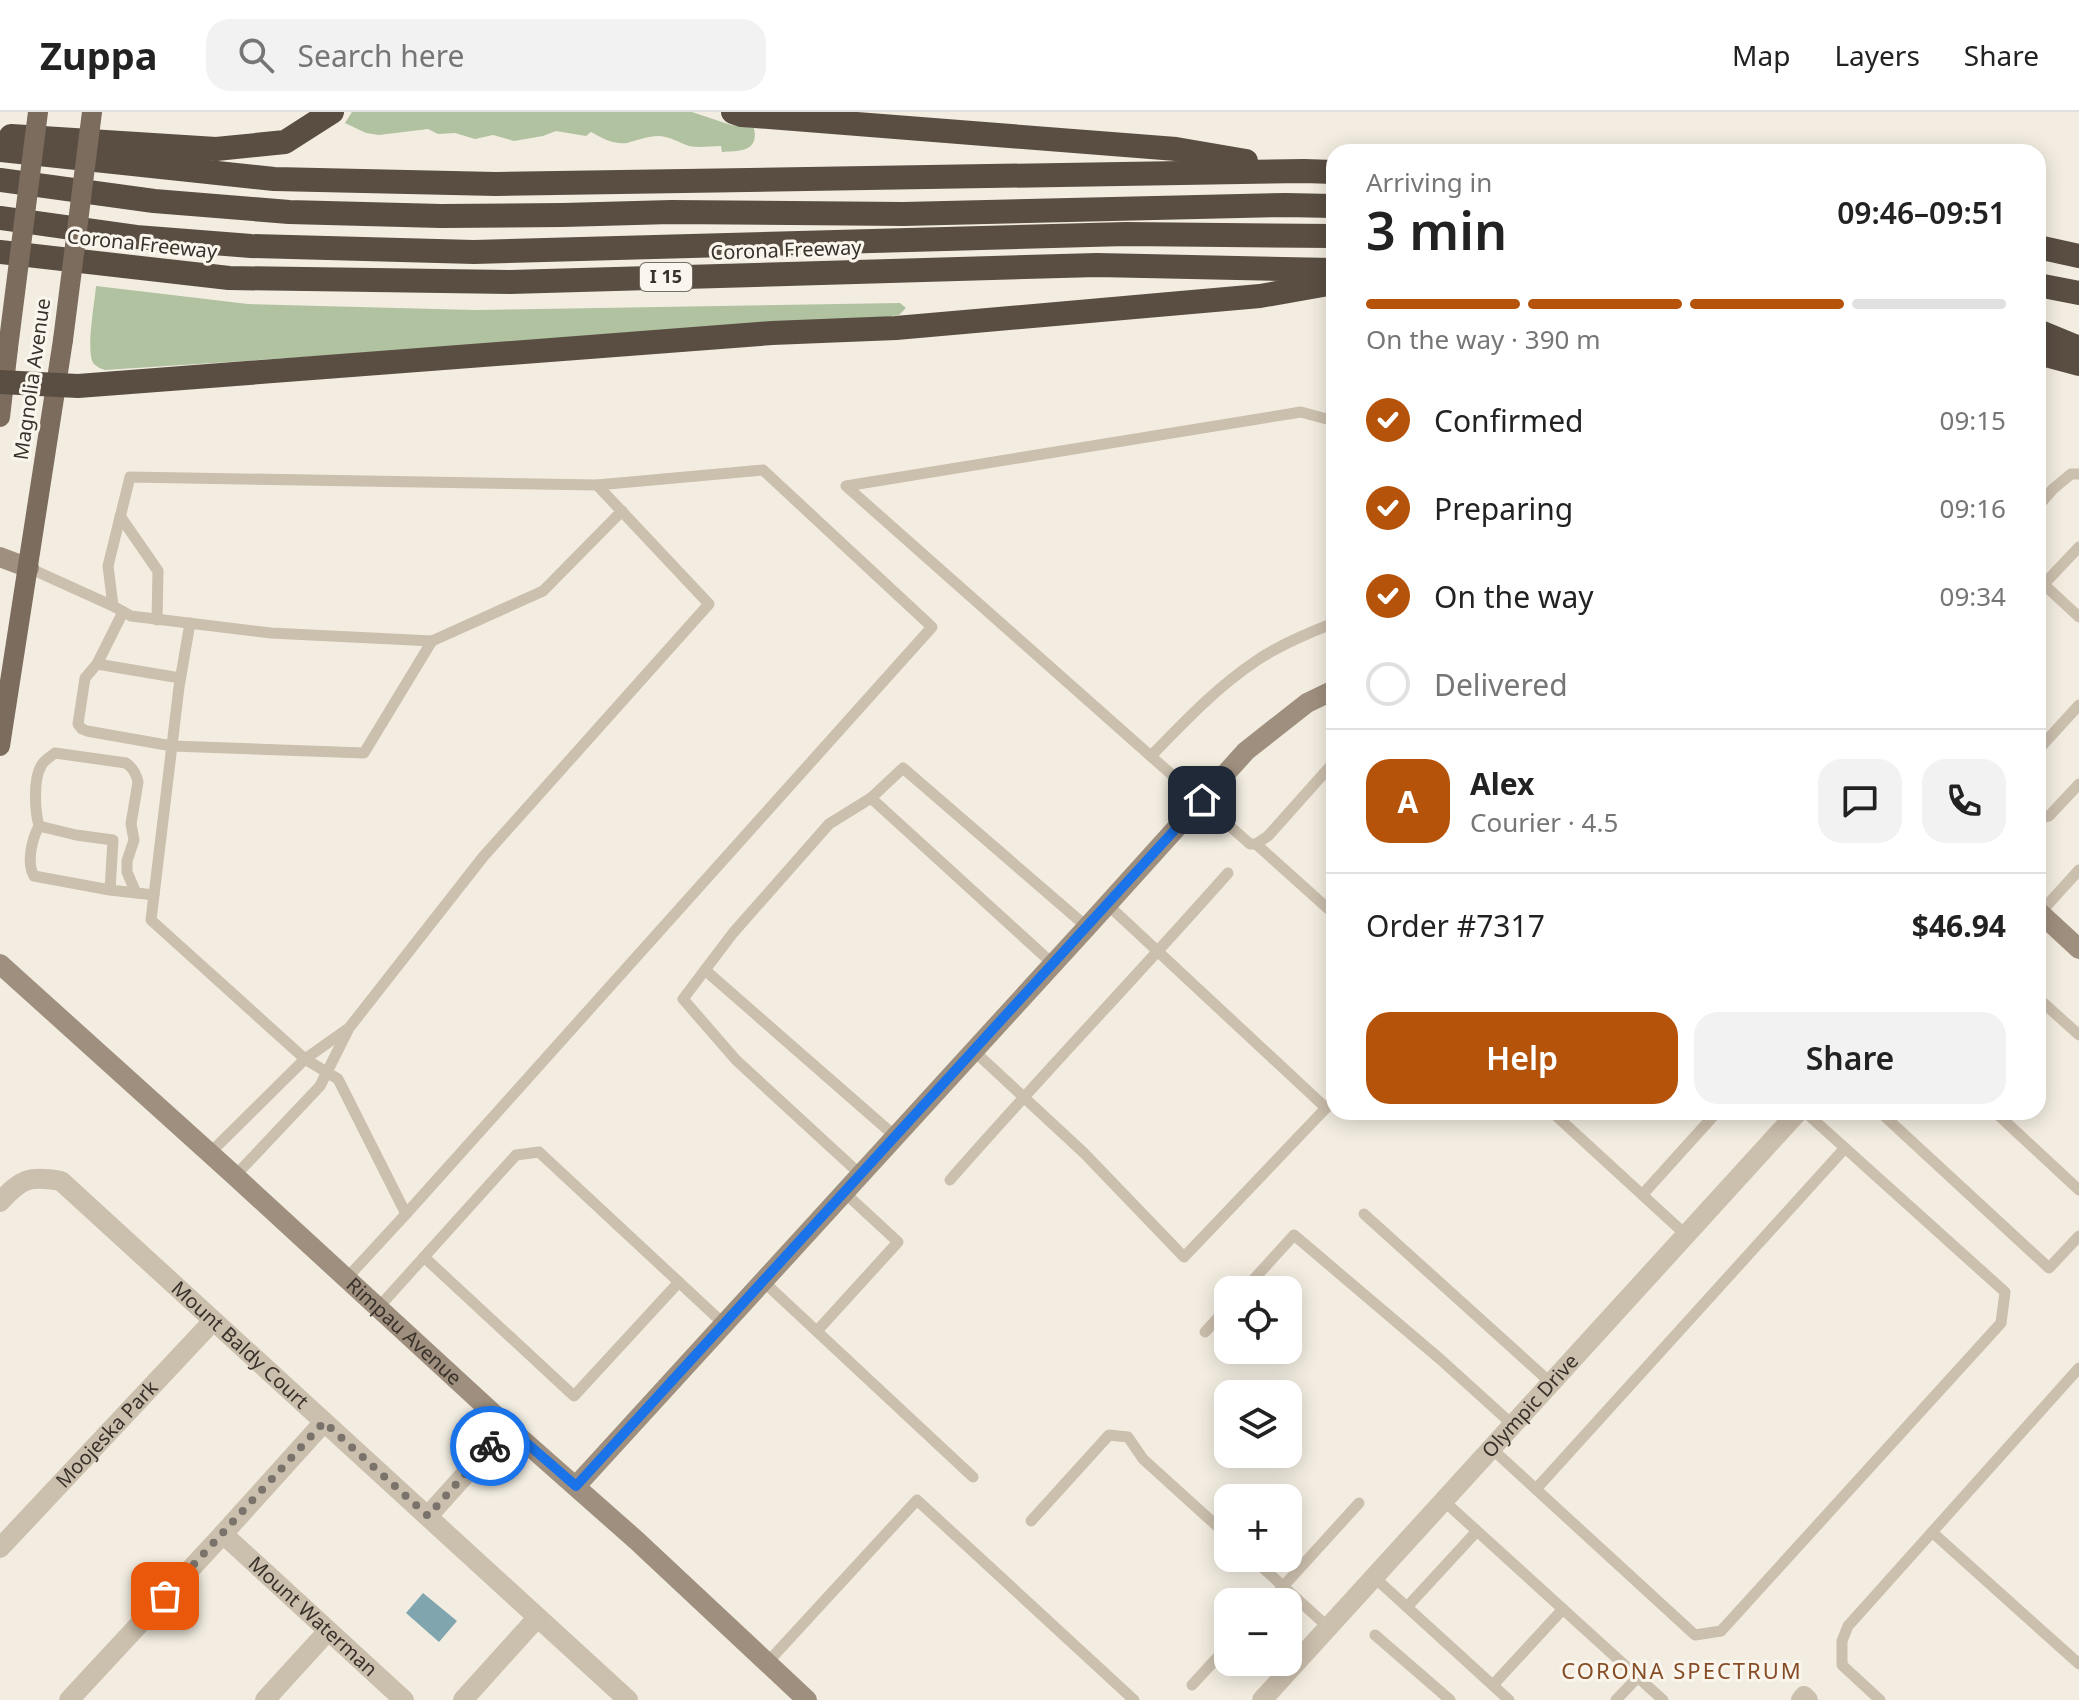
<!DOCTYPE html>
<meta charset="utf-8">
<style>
:root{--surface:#fff;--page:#f2f2f2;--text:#222;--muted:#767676;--line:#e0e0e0;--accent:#b45309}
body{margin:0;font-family:"Noto Sans",sans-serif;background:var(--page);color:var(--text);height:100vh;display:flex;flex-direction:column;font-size:30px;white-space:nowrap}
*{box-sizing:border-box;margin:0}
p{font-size:26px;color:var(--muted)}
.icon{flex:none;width:44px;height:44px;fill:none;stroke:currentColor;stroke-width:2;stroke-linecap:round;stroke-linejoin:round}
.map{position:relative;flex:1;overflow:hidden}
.details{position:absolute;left:1326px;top:32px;width:720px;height:976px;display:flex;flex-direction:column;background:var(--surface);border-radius:24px;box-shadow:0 4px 20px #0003}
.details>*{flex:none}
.tools{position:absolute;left:1214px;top:1164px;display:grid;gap:16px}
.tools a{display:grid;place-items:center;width:88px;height:88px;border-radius:16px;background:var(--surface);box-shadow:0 4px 20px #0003;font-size:40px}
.pin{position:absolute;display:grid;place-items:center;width:68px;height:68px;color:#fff;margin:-34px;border-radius:16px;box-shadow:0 4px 12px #0006}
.courier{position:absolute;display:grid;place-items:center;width:80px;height:80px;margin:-40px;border:6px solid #1a73e8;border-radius:50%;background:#fff;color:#222;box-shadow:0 2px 10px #0007}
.overview em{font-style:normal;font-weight:600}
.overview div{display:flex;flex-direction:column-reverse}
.overview{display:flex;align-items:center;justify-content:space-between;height:136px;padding:0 40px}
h1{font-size:52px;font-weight:600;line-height:60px}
.bar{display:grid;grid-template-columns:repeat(4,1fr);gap:12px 8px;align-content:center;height:96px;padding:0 40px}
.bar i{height:10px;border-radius:6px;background:var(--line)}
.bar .current{background:var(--accent)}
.bar p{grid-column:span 4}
.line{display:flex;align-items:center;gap:20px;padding:0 40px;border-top:2px solid var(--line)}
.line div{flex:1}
.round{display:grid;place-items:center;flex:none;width:84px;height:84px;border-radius:24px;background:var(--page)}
ol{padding:0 40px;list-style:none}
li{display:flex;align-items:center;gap:24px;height:88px}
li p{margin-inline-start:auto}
li .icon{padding:8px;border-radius:50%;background:var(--accent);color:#fff;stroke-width:4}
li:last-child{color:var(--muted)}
li i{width:44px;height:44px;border:4px solid var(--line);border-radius:50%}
.primary-button{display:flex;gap:16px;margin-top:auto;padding:16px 40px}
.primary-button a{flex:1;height:92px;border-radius:24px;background:var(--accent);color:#fff;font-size:32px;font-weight:600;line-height:92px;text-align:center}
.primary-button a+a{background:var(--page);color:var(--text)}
header{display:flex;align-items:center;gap:48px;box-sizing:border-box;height:112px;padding:0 40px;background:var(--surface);border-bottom:2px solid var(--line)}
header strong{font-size:38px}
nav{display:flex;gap:44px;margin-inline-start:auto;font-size:28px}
.search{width:560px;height:72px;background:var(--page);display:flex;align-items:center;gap:20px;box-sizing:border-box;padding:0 28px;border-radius:24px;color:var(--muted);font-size:30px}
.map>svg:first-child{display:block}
.green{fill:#b1c2a1}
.water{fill:#80a5af}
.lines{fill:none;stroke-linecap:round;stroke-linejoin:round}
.lane{stroke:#cbbfad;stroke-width:11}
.street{stroke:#cbbfad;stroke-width:20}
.secondary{stroke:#9f8f7e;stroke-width:20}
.primary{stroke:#7b6c5d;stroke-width:20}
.highway{stroke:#5a4e43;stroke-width:24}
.primary-bridge{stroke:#7b6c5d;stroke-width:20}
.done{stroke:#7a736b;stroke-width:8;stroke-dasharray:0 14.4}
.route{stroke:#1a73e8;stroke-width:10}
.labels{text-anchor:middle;stroke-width:6;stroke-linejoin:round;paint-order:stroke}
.shield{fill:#faf6ed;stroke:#736d65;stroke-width:2}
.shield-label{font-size:18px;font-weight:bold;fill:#39322b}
.street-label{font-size:20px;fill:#39322b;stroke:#faf6ed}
.neighbourhood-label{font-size:22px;letter-spacing:2px;fill:#864d27;stroke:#faf6ed}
</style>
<header>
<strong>Zuppa</strong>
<div class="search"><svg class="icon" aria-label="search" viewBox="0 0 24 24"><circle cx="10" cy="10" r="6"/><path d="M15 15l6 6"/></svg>Search here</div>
<nav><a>Map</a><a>Layers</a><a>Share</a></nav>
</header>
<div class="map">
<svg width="2079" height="1588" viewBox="0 0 2079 1588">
<rect width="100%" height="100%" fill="#f3ede1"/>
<g class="green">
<path d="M352,0H692L731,13L754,16C759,40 740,39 722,40L721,34C711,34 699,36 689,34C678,30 671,25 659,24C647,24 638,28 627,31C614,33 602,26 591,20L586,24L556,19L543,24L514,29L493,23L475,27L455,21L438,22L428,17L379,23L366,21L345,11Z"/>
<path d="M96,174L248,192L474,198L900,191L906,196L899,203L886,205L503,232L105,258C101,257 97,255 94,252C85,242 95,189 96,174Z"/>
</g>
<path class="water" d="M423,1481L457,1509L439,1530L406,1501Z"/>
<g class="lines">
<g class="lane">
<path d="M1334,309L1301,300L846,374L1250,732H1256L1268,724L1334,650"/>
<path d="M2038,394L2053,377L2071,362H2079"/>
<path d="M120,404L158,459L157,508"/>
<path d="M29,456L113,494L131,504L271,521L432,529L543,479L622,399"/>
<path d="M2038,467L2079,505"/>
<path d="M2044,472L2079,435"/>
<path d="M113,494L108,454L130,365L597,373L709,492L483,745L349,916L320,974L235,1064"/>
<path d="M123,500L97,552L180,566"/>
<path d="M190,511L179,575L151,808L305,947L338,967L406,1102L346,1167"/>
<path d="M97,552L85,566L78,612L82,617L87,619L172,634L364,641L432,529"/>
<path d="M2038,638L2079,593"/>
<path d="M1151,644C1184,610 1217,575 1256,549C1279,533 1308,521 1334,511"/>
<path d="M871,686L903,656L1087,815"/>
<path d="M2038,706L2049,704L2079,672"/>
<path d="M39,714C35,699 33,668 41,654C44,648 50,645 55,641L126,651C133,656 136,661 138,670L131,712L134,728L127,749V760L136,781"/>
<path d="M1256,732L1334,802"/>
<path d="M110,778L113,728L76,723L39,714C32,727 26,751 34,764L110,778L154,783"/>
<path d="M2040,801L2079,758"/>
<path d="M705,858L896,1025"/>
<path d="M2038,886L2079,923"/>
<path d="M974,939L1084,1041L1184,1145L1326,996L1108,793"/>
<path d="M1326,996L1334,987"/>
<path d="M1552,1000L1686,1123"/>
<path d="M1880,1000L2049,1156L2079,1124"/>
<path d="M1995,1000L2079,1078"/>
<path d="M210,1041L305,947L346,918"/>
<path d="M861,1063L736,948L683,887L733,821L829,712L871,686L1053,852"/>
<path d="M950,1068C1041,964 1137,864 1228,761"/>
<path d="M1643,1082L1717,1000"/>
<path d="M406,1102L932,515L763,358L597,373"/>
<path d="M1364,1102L1551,1271"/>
<path d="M424,1145L574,1284L679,1170"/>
<path d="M764,1170L973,1365"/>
<path d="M1244,1178L1294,1123L1440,1247L1513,1313"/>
<path d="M378,1196L516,1043L539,1040L725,1213"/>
<path d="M817,1219L898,1130L845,1081"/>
<path d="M1205,1220L1228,1195"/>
<path d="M1491,1336L1695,1523L1721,1519L2001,1211L2005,1180L1805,1000"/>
<path d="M1536,1377L1845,1036"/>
<path d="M1444,1389L1663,1588"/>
<path d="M1031,1409L1109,1323L1128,1325L1143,1347L1228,1424"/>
<path d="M1932,1420L2079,1552"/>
<path d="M1252,1446L1328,1515"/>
<path d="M1374,1465L1509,1588"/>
<path d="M1269,1490L1359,1391"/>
<path d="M1407,1495L1477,1419"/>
<path d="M1375,1523L1450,1588"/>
<path d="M767,1551L917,1388L1134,1588"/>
<path d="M1192,1573L1228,1534"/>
<path d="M1493,1573L1563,1497"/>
<path d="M1616,1588L1638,1565"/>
<path d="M1880,1588L1842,1553V1529L1848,1514L2079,1256"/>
</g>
<g class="street">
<path id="s1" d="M0,1090C21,1067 29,1063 61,1069L628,1588"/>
<path d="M428,1404L508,1315"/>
<path id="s2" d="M223,1422L404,1588"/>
<path id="s3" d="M0,1436L213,1209"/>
<path d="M69,1588L223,1422L324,1310"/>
<path d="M265,1588L328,1519"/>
<path d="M463,1588L537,1506"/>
<path id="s4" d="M1262,1588L1798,1000"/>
<path d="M1801,1588L1804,1584L1808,1588"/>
</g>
<g class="secondary">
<path d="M0,445L29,456"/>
<path d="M2038,799L2079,837"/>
<path id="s5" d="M0,852L235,1064L508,1315L636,1428L807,1588"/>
<path d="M576,1374L1087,815L1246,639L1307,591L1334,578"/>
</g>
<g class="primary">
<path d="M0,305L8,236"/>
<path d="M0,634L63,228"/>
</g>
<g class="highway">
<path d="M733,0L742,3L1176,37L1246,49"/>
<path d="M11,24L216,37L285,30L332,0"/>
<path d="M0,38L274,67L496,72L1304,59L1334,60"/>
<path d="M0,68L154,89L289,100L441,104L563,103L671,100L903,102L1285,93L1334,94"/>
<path d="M0,106L136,125L251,134L474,140L1126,122L1334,124"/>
<path d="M2038,135L2079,144"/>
<path d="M0,140L229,166L510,170L1097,153L1334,158"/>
<path d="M2038,173L2079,181"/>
<path d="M2038,219L2079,236"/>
<path d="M2038,241L2079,252"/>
<path d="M0,270L78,274L772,221L896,216L1260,184L1334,171"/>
</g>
<g class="primary-bridge">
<path d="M63,228L92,0"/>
<path d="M8,236L38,0"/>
</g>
</g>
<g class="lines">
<path class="done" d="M165,1484L324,1310L428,1404L490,1334"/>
<path class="route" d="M490,1334L508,1315L576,1374L1202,688"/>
</g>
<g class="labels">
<rect class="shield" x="640" y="151" width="52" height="28" rx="6"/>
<g class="shield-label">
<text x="666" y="171">I 15</text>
</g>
<g class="street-label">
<text transform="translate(142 132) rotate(6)" y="7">Corona Freeway</text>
<text transform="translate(786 138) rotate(-2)" y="7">Corona Freeway</text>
<text transform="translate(32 267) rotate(-82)" y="7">Magnolia Avenue</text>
<text dy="7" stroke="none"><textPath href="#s5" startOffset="546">Rimpau Avenue</textPath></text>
<text dy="7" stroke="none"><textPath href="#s1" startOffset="312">Mount Baldy Court</textPath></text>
<text dy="7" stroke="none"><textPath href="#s4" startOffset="398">Olympic Drive</textPath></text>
<text dy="7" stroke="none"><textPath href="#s3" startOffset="156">Moojeska Park</textPath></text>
<text dy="7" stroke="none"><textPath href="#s2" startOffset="122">Mount Waterman</textPath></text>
</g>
<g class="neighbourhood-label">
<text x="1682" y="1567">CORONA SPECTRUM</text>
</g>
</g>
</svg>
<div class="tools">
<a><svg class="icon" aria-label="locate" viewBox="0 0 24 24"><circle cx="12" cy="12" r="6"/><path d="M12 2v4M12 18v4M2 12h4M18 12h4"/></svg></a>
<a><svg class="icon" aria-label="layers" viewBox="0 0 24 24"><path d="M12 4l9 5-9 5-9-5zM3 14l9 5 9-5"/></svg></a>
<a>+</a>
<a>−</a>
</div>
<div class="pin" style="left:165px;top:1484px;background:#ea580c"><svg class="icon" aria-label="bag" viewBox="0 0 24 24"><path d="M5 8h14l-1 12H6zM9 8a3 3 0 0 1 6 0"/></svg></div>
<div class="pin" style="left:1202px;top:688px;background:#1f2937"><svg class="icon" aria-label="home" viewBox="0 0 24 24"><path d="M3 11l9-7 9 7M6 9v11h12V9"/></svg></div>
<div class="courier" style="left:490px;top:1334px"><svg class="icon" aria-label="bike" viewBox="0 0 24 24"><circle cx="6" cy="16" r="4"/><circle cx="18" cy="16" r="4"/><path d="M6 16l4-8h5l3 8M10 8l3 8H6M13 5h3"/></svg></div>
<section class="details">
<div class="overview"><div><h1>3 min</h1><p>Arriving in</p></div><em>09:46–09:51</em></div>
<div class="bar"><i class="current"></i><i class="current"></i><i class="current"></i><i></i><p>On the way · 390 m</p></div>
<ol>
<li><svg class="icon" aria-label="check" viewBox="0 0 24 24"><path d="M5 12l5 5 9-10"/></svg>Confirmed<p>09:15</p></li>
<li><svg class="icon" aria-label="check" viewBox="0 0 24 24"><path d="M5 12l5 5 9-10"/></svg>Preparing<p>09:16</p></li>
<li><svg class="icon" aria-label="check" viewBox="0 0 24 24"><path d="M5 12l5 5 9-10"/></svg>On the way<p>09:34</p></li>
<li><i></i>Delivered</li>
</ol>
<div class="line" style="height:144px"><b class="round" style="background:var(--accent);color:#fff">A</b><div><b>Alex</b><p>Courier · 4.5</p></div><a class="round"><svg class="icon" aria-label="chat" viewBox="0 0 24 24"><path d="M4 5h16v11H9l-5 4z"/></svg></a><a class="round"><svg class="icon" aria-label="phone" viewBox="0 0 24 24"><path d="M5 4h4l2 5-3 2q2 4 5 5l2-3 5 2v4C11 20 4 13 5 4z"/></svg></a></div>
<div class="line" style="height:104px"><div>Order #7317</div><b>$46.94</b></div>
<div class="primary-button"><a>Help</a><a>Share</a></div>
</section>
</div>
